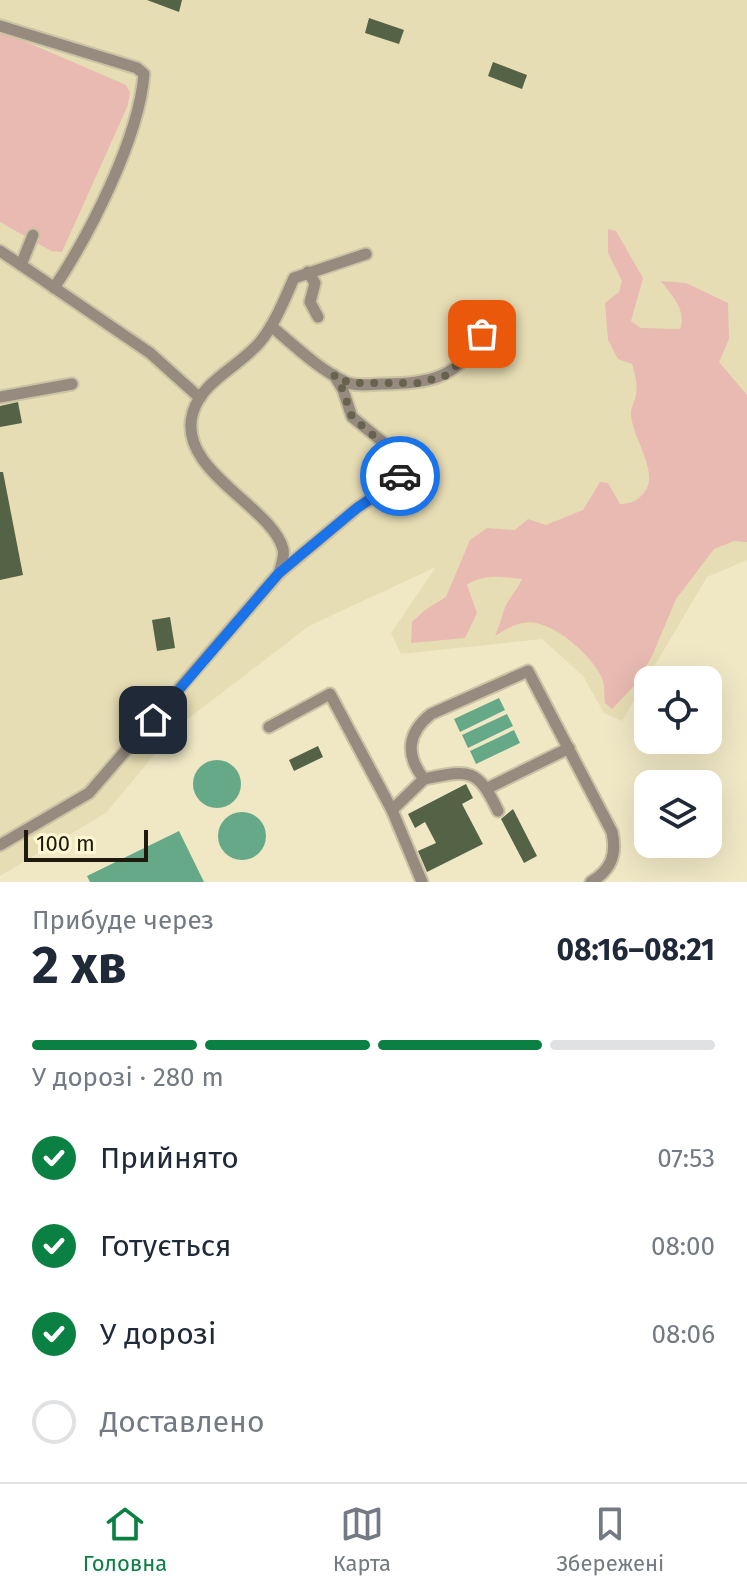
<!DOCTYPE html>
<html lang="uk">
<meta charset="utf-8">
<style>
:root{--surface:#fff;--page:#f2f2f3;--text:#1f2937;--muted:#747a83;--line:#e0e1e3;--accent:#0b8043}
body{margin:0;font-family:"Fira Sans",sans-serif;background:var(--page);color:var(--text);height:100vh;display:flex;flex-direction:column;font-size:30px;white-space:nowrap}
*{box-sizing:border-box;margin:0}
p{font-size:26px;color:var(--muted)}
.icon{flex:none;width:44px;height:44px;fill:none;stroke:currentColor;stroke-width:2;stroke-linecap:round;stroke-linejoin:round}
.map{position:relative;height:882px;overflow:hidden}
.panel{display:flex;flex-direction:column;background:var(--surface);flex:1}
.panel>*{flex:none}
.fabs{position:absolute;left:634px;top:666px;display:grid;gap:16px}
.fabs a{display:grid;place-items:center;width:88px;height:88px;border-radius:16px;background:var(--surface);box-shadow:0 8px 32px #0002;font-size:40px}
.scale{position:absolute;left:24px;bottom:20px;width:124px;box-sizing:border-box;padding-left:8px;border:4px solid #1e1b0e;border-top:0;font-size:22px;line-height:28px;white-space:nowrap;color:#1e1b0e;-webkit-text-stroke:6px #fef6d2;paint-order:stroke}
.pin{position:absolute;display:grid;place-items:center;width:68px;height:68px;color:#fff;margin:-34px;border-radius:16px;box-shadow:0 4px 12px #0006}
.courier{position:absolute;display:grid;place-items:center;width:80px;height:80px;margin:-40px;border:6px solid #1a73e8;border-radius:50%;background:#fff;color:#222;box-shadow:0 2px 10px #0007}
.head em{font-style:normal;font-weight:700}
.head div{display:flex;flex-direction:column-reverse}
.head{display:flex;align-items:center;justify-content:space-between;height:136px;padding:0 32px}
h1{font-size:52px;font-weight:700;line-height:60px}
.bar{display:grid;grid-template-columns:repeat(4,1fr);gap:12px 8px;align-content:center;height:96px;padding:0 32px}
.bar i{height:10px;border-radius:6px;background:var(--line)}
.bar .current{background:var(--accent)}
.bar p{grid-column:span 4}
ol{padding:0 32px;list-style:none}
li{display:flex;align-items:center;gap:24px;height:88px}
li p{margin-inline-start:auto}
li .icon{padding:8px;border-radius:50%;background:var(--accent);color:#fff;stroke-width:4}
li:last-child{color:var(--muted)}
li i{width:44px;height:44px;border:4px solid var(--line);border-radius:50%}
.dock{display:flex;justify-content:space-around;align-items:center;height:112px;border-top:2px solid var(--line);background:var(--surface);font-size:22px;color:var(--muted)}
.dock a{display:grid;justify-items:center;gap:4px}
.dock .current{color:var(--accent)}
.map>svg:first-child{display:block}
.built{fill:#e7ddb4}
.green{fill:#e8bab1}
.water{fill:#65a989}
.building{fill:#546246}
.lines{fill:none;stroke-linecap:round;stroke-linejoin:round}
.minor-casing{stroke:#cac3a4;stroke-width:15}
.minor{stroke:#978b80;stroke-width:11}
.done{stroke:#68634e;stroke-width:8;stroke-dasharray:0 14.4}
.route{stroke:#1a73e8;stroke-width:10}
</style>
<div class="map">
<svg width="747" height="882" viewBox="0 0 747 882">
<rect width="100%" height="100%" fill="#f0e8c5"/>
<path class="built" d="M0,0H747V560L707,577L622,721L604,713L583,676L542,639L401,654L391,633L436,567L309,626L176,728L106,813L0,876Z"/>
<g class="green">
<path d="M0,33L8,34L126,85L130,92L128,105L62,252L51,251L0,222Z"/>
<path d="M608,229L616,231L643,278L631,321L641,328L680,329C687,310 672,296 661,281L686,283L728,303L729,339L719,362L747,395V542L734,541L714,549L676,599L652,656L634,686L612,709L605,703C604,695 605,685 602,678C592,656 560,628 536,623C521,620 507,628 495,636C500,626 503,610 507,603C513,594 518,588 522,579C502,577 484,573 467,585L477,613L465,638L411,643L412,622L425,610L446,597L470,540L487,528L515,530L528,519L546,525L583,510L600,482L608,483L620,504C628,504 636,502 642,495C663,475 631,438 631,413C631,407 635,401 636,395C638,385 635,374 632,364L618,359L608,340L605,303L619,292L622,281L608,253Z"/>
</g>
<g class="water">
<path d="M499,698L505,710L460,732L454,719Z"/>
<path d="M507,714L513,726L468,748L462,735Z"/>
<path d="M514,730L520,743L476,764L470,751Z"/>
<circle cx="217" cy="784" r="24"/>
<circle cx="242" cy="836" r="24"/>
<path d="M179,831L204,882H90L87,876Z"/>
</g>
<g class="building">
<path d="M147,0H182L179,12Z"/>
<path d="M369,18L404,30L399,44L365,33Z"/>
<path d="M493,62L527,75L522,89L488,76Z"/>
<path d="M18,402L22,423L0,427V406Z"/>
<path d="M0,472H3L23,575L0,580Z"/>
<path d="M170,617L175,648L157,651L152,620Z"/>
<path d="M318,746L323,757L294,771L289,760Z"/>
<path d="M466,784L473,798L462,804L483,844L427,872L418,851L436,843L425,822L415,828L408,814Z"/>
<path d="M513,809L537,856L524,863L501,819Z"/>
</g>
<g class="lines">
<defs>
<g id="minor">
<path d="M0,26L137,68L144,74C139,138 90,234 54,288"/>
<path d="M33,235L21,265L150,353L200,398"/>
<path d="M0,251L21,265"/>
<path d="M308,272L315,283L310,302L318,317"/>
<path d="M271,326C294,345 318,369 346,382C357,387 372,384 383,384C430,383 458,379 482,334"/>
<path d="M0,397L72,384"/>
<path d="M279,573L357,508L394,483L405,470L404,462L399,455L352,417L343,390L334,375"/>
<path d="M269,727L330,694L392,810"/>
<path d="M488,788L569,748"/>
<path d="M498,811C477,767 469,770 424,779C405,755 407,733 431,714L528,671L612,832C617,855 611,870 591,882"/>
<path d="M0,845L89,793L279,573C281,566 285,556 283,549C272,506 175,470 193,412C203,380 239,367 260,342C275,324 284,300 294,278L366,254"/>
<path d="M422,882L392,810L424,779"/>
</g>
</defs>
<use href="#minor" class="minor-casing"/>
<use href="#minor" class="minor"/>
</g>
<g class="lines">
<path class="done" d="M400,476L405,470L404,462L352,417L343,390L334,375L349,383H418L445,376L469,354L482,334"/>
<path class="route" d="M153,720L279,573L357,508L394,483L400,476"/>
</g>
</svg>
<div class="fabs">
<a><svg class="icon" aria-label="locate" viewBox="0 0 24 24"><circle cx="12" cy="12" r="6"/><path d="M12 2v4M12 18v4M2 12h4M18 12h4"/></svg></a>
<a><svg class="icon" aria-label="layers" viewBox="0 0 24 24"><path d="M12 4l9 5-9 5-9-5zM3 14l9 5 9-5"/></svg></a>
</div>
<div class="scale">100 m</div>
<div class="pin" style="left:482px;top:334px;background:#ea580c"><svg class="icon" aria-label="bag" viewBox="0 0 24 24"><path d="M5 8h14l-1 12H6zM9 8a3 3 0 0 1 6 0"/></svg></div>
<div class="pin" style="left:153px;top:720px;background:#1f2937"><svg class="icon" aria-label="home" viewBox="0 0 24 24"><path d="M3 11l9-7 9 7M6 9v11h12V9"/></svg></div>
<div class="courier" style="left:400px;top:476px"><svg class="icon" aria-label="car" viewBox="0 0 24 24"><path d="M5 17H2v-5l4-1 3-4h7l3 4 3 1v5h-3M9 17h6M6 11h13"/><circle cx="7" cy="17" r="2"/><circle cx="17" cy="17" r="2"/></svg></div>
</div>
<section class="panel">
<div class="head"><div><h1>2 хв</h1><p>Прибуде через</p></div><em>08:16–08:21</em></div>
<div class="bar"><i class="current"></i><i class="current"></i><i class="current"></i><i></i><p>У дорозі · 280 m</p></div>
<ol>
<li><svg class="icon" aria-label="check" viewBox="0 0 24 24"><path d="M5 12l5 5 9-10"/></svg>Прийнято<p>07:53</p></li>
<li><svg class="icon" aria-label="check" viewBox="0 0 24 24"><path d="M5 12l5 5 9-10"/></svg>Готується<p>08:00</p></li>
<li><svg class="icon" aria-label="check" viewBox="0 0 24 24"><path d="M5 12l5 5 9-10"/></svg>У дорозі<p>08:06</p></li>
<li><i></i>Доставлено</li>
</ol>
</section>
<nav class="dock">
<a class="current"><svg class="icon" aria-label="home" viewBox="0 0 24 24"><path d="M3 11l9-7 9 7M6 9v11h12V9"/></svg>Головна</a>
<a><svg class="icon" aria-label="map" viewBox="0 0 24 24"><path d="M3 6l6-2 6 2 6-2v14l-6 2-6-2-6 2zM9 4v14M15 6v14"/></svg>Карта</a>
<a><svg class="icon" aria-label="saved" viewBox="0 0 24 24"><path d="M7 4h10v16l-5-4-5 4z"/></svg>Збережені</a>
</nav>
